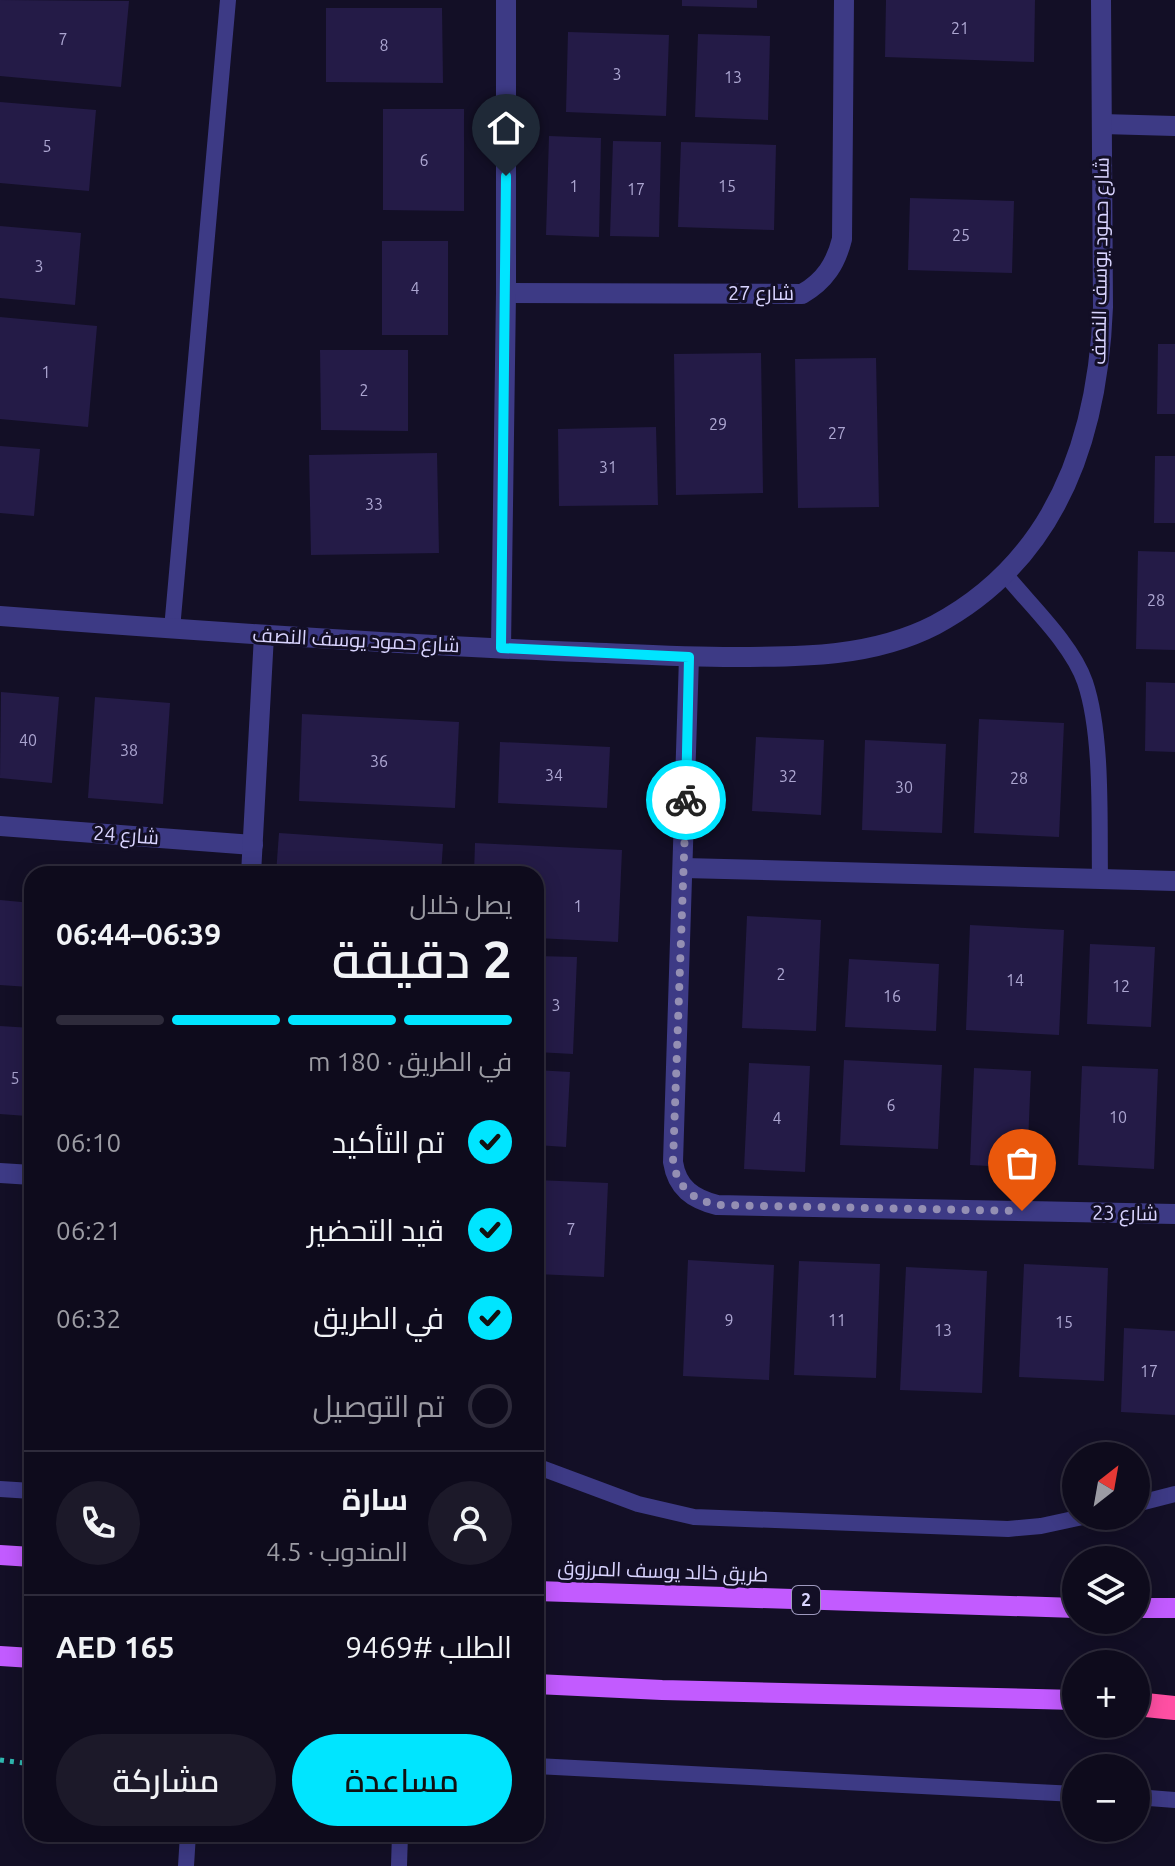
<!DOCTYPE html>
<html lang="ar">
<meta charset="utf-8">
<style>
:root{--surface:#0e0b1c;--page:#1c1929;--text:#f1f3f6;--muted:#9b9ba3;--line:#2e2b3b;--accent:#00e5ff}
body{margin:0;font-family:Ubuntu,Cairo,sans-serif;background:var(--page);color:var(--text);direction:rtl;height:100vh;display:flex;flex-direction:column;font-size:30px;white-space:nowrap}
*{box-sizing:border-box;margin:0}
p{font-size:26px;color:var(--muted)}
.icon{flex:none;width:44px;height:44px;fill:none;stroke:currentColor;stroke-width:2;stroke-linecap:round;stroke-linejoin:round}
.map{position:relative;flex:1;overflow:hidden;direction:ltr}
.panel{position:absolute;left:24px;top:866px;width:520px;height:976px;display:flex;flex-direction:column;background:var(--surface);border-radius:24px;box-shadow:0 4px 20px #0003,0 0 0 2px var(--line);direction:rtl}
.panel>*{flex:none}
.needle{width:52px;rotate:31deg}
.controls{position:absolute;left:1062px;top:1442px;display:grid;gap:16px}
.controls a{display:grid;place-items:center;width:88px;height:88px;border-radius:50%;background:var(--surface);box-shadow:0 4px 20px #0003,0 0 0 2px var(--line);font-size:40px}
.pin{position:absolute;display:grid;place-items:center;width:68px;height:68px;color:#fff;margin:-82px -34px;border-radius:50% 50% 50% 0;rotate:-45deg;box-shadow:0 0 8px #0007}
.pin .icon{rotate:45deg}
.courier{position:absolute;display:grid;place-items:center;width:80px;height:80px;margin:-40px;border:6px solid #00e5ff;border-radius:50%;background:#fff;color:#222;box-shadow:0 2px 10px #0007}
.summary em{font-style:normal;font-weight:600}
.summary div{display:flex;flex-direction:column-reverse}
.summary{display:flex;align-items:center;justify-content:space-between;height:136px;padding:0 32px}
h1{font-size:52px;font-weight:600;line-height:60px}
.bar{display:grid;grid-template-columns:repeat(4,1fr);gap:12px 8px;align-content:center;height:96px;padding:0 32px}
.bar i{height:10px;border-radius:6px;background:var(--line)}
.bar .current{background:var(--accent)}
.bar p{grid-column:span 4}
.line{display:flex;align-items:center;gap:20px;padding:0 32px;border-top:2px solid var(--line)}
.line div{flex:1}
.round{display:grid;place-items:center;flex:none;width:84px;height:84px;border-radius:42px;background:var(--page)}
ol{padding:0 32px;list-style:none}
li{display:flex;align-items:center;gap:24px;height:88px}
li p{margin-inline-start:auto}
li .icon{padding:8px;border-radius:50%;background:var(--accent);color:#111;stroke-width:4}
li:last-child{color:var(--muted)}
li i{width:44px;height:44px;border:4px solid var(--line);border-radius:50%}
.cta{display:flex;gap:16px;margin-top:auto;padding:16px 32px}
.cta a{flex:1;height:92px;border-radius:48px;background:var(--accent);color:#111;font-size:32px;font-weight:600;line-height:92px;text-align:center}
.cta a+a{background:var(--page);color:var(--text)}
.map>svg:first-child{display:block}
.building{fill:#241b47}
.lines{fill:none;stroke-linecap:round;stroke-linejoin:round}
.path{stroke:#2fb8b0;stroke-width:5;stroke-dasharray:4 6;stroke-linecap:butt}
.service{stroke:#3d3a85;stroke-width:16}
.minor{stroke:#3d3a85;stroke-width:20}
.tertiary{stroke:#3d3a85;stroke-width:20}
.primary{stroke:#c25bff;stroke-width:20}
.motorway{stroke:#ff4fa3;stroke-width:24}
.done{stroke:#948fb3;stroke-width:8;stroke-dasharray:0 14.4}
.route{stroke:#00e5ff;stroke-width:10}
.labels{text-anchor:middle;stroke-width:6;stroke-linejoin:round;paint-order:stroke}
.number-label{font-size:16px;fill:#aca6d1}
.shield{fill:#130f26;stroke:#9e99be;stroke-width:2}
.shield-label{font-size:18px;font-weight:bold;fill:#d9d4ff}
.street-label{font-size:20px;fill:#d9d4ff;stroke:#130f26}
</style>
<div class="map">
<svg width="1175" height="1866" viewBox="0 0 1175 1866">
<rect width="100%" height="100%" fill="#130f26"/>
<g class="building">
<path d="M0,0L129,1L121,87L0,76Z"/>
<path d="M682,0H757V8L682,6Z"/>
<path d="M886,0H1035L1034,62L885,57Z"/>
<path d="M326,8H442L443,83L326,82Z"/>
<path d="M568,32L669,35L666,116L566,112Z"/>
<path d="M698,34L770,36L768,120L695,117Z"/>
<path d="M0,102L96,110L89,191L0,183Z"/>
<path d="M383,109H464V211L383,210Z"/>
<path d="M549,136L601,138L599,237L546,235Z"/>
<path d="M613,141L661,142L659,237L610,236Z"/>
<path d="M681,142L776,145L774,230L678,227Z"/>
<path d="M910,198L1014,201L1012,273L908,270Z"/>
<path d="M0,226L81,233L75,305L0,298Z"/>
<rect x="382" y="241" width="66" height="94"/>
<path d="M0,317L97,326L88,427L0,419Z"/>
<path d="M1158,344H1175V414H1157Z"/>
<path d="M320,350H408V431L321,430Z"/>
<path d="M761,353L763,493L676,495L674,354Z"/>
<path d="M876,358L879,507L798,508L795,359Z"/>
<path d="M656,427L658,505L559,506L558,429Z"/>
<path d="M0,446L40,449L34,516L0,513Z"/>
<path d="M437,453L439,553L311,555L309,455Z"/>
<path d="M1155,456H1175V523H1154Z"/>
<path d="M1138,551L1175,552V650L1136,649Z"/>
<path d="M1146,682L1175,683V752L1145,751Z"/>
<path d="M1,692L59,697L52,783L0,778Z"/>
<path d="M95,697L170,703L163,804L88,798Z"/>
<path d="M302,714L459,722L455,808L299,801Z"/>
<path d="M979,719L1064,723L1059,837L974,833Z"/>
<path d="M756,737L824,740L821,815L752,811Z"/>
<path d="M865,740L946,744L942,833L862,830Z"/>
<path d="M500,742L610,747L607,808L498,803Z"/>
<path d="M279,833L443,844L441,874H276Z"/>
<path d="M475,843L622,850L618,942L536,938V874H474Z"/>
<path d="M0,900L32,903L29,987L0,985Z"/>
<path d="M747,916L821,920L816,1031L742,1028Z"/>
<path d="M970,925L1064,930L1059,1035L966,1030Z"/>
<path d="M1090,944L1155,947L1151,1027L1087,1024Z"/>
<path d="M536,956L577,957L573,1054L536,1052Z"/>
<path d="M849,959L939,964L936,1031L845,1027Z"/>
<path d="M0,1026L32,1028L27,1116L0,1114Z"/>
<path d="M844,1060L942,1065L938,1149L840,1145Z"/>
<path d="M749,1063L810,1066L805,1172L744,1169Z"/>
<path d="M1082,1066L1158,1069L1154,1169L1078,1165Z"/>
<path d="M974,1068L1031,1071L1027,1168L970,1165Z"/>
<path d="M536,1070L570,1072L566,1147L536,1145Z"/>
<path d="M536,1180L608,1183L604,1277L536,1274Z"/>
<path d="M688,1260L774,1265L769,1380L683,1376Z"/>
<path d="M799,1261L880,1264L876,1378L794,1375Z"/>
<path d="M1024,1264L1108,1268L1104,1381L1019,1377Z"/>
<path d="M906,1267L987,1271L982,1393L900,1390Z"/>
<path d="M1124,1328L1175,1331V1415L1121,1412Z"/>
</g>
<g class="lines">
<path class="path" d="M0,1760L32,1764"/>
<g class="service">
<path d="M1004,573C1030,605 1072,644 1085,682C1103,735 1099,822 1100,879"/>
<path d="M172,629L228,0"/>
<path d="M536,1466L638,1504L694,1517L1008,1529L1041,1526L1087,1516"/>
<path d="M0,1489L32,1491"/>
<path d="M1136,1504L1175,1494"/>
<path d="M536,1766L1076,1794"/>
<path d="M1136,1797L1175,1800"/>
<path d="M186,1866L188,1834"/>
<path d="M399,1866L400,1834"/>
</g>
<g class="minor">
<path d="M1102,124L1175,126"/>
<path d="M506,293L802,294C825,281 836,263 842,239L844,0"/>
<path d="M501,648L506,293V0"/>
<path d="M689,657L673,1162C677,1188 693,1199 717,1205L1175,1214"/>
<path d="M0,826L253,845"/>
<path d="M684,868L1175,881"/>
<path d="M251,874L264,635"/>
<path d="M0,1173L32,1175"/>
</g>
<path class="tertiary" d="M0,616C185,630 370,643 555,651C615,653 675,657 734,657C802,657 873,657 935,625C1057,560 1098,437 1103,307L1101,0"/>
<g class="primary">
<path d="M0,1555L32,1557"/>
<path d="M536,1591L1076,1608"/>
<path d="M1136,1608H1175"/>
<path d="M0,1656L32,1658"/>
<path d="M536,1684L662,1690L1076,1700"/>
</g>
<path class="motorway" d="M1136,1704L1175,1708"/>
</g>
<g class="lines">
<path class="done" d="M686,800L673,1162C678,1188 692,1199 717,1205L1022,1211"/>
<path class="route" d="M506,176L501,648L689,657L686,800"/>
</g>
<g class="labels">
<g class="number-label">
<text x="960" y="34">21</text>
<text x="63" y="45">7</text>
<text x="384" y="51">8</text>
<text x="617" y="80">3</text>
<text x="733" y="83">13</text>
<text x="47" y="152">5</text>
<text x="424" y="166">6</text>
<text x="574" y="192">1</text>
<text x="727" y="192">15</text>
<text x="636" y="195">17</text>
<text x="961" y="241">25</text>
<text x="39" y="272">3</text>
<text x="415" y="294">4</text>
<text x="46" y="378">1</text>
<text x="364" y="396">2</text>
<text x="718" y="430">29</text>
<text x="837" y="439">27</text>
<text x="608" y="473">31</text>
<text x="374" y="510">33</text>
<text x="1156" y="606">28</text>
<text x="28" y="746">40</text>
<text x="129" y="756">38</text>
<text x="379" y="767">36</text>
<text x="554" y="781">34</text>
<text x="788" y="782">32</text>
<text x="1019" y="784">28</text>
<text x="904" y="793">30</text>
<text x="578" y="912">1</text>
<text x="781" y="980">2</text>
<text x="1015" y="986">14</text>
<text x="1121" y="992">12</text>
<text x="892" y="1002">16</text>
<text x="556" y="1011">3</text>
<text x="15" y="1084">5</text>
<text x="891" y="1111">6</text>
<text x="1118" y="1123">10</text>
<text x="777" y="1124">4</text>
<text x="571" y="1235">7</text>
<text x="729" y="1326">9</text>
<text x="837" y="1326">11</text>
<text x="1064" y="1328">15</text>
<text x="943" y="1336">13</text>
<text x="1149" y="1377">17</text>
</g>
<rect class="shield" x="792" y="1586" width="28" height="28" rx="6"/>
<g class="shield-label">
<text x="806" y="1606">2</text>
</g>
<g class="street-label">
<text transform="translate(1100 261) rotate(-89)" y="7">شارع حمود يوسف النصف</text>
<text x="761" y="300">شارع 27</text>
<text transform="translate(356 640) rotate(3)" y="7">شارع حمود يوسف النصف</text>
<text transform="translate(126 835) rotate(4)" y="7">شارع 24</text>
<text transform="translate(1125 1213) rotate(1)" y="7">شارع 23</text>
<text transform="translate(663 1571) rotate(2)" y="7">طريق خالد يوسف المرزوق</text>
</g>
</g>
</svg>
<div class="controls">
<a><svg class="needle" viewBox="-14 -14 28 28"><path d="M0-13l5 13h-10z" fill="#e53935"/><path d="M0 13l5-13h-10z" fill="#9b9ba3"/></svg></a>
<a><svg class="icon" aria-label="layers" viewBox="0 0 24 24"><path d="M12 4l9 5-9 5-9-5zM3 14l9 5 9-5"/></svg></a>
<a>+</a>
<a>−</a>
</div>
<div class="pin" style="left:1022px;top:1211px;background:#ea580c"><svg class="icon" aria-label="bag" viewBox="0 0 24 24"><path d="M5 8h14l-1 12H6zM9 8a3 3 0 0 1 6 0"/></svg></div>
<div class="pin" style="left:506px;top:176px;background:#1f2937"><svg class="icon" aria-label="home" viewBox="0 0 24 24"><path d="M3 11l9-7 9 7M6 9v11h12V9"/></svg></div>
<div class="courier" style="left:686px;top:800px"><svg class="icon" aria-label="bike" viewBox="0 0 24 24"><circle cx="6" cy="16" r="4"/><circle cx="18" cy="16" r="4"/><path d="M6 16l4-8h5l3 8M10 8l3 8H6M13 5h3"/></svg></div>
<section class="panel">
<div class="summary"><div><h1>2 دقيقة</h1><p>يصل خلال</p></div><em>06:39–06:44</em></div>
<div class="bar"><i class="current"></i><i class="current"></i><i class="current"></i><i></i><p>في الطريق · 180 m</p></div>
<ol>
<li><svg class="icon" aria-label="check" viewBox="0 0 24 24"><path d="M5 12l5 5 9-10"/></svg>تم التأكيد<p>06:10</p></li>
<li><svg class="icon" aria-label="check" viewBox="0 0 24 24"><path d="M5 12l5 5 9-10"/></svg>قيد التحضير<p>06:21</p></li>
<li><svg class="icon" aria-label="check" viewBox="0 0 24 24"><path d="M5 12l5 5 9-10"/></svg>في الطريق<p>06:32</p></li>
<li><i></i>تم التوصيل</li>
</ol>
<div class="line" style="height:144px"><a class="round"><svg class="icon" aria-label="person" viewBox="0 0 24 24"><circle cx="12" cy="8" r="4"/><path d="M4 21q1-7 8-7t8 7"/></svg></a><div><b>سارة</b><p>المندوب · 4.5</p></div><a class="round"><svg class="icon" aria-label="phone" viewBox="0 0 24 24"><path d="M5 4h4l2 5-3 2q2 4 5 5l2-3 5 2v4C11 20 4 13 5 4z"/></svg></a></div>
<div class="line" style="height:104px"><div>الطلب #9469</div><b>AED 165</b></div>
<div class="cta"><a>مساعدة</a><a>مشاركة</a></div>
</section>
</div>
